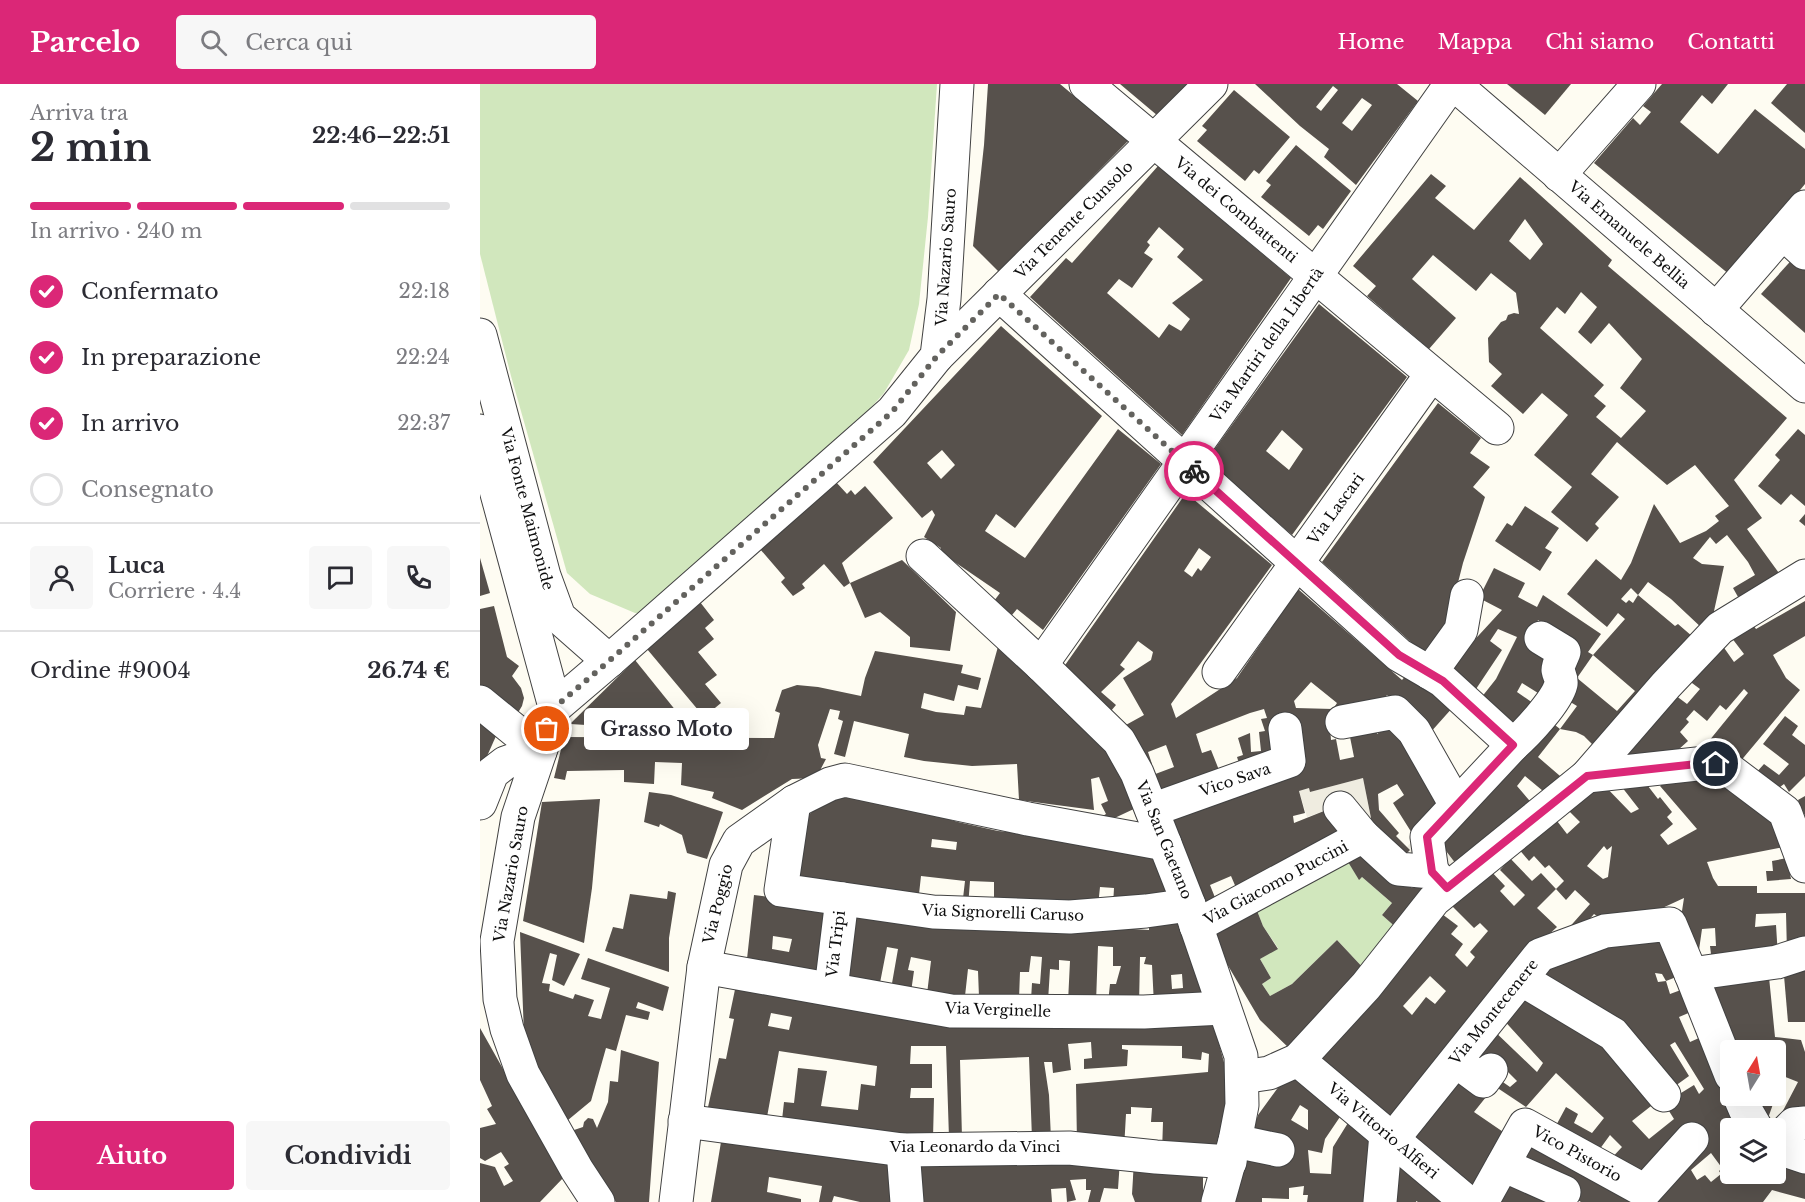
<!DOCTYPE html>
<html lang="it">
<meta charset="utf-8">
<style>
:root{--surface:#fff;--page:#f7f7f7;--text:#2b2b33;--muted:#7c7c81;--line:#e1e1e2;--accent:#db2777}
body{margin:0;font-family:"Libre Baskerville",serif;background:var(--page);color:var(--text);height:100vh;display:flex;flex-direction:column;font-size:22px;white-space:nowrap}
*{box-sizing:border-box;margin:0}
p{font-size:20px;color:var(--muted)}
.icon{flex:none;width:33px;height:33px;fill:none;stroke:currentColor;stroke-width:2;stroke-linecap:round;stroke-linejoin:round}
.map{position:relative;flex:1;overflow:hidden}
.details{display:flex;flex-direction:column;background:var(--surface);width:480px}
.details>*{flex:none}
.needle{width:39px;rotate:11deg}
.buttons{position:absolute;left:1240px;top:956px;display:grid;gap:12px}
.buttons a{display:grid;place-items:center;width:66px;height:66px;border-radius:6px;background:var(--surface);box-shadow:0 6px 24px #0002;font-size:30px}
.pin{position:absolute;display:grid;place-items:center;width:51px;height:51px;color:#fff;margin:-26px;border:3px solid #fff;border-radius:50%;box-shadow:0 2px 6px #0007}
.courier{position:absolute;display:grid;place-items:center;width:60px;height:60px;margin:-30px;border:4px solid #db2777;border-radius:50%;background:#fff;color:#222;box-shadow:0 2px 8px #0007}
.bubble{position:absolute;height:42px;border-radius:6px;background:var(--surface);box-shadow:0 6px 24px #0002;font-size:20px;font-weight:700;line-height:42px;text-align:center}
.summary em{font-style:normal;font-weight:700}
.summary div{display:flex;flex-direction:column-reverse}
.summary{display:flex;align-items:center;justify-content:space-between;height:102px;padding:0 30px}
h1{font-size:39px;font-weight:700;line-height:45px}
.bar{display:grid;grid-template-columns:repeat(4,1fr);gap:9px 6px;align-content:center;height:72px;padding:0 30px}
.bar i{height:8px;border-radius:4px;background:var(--line)}
.bar .selected{background:var(--accent)}
.bar p{grid-column:span 4}
.line{display:flex;align-items:center;gap:15px;padding:0 30px;border-top:2px solid var(--line)}
.line div{flex:1}
.round{display:grid;place-items:center;flex:none;width:63px;height:63px;border-radius:6px;background:var(--page)}
ol{padding:0 30px;list-style:none}
li{display:flex;align-items:center;gap:18px;height:66px}
li p{margin-inline-start:auto}
li .icon{padding:6px;border-radius:50%;background:var(--accent);color:#fff;stroke-width:4}
li:last-child{color:var(--muted)}
li i{width:33px;height:33px;border:3px solid var(--line);border-radius:50%}
.action{display:flex;gap:12px;margin-top:auto;padding:12px 30px}
.action a{flex:1;height:69px;border-radius:6px;background:var(--accent);color:#fff;font-size:24px;font-weight:700;line-height:69px;text-align:center}
.action a+a{background:var(--page);color:var(--text)}
header{display:flex;align-items:center;gap:36px;box-sizing:border-box;height:84px;padding:0 30px;background:var(--accent);color:#fff}
header strong{font-size:28px}
nav{display:flex;gap:33px;margin-inline-start:auto;font-size:21px}
.search{width:420px;height:54px;background:var(--page);display:flex;align-items:center;gap:15px;box-sizing:border-box;padding:0 21px;border-radius:6px;color:var(--muted);font-size:22px}
main{display:flex;flex:1;min-height:0}
.map>svg:first-child{display:block}
.green{fill:#d1e7bd}
.plaza{fill:#efece0}
.building{fill:#57514c;fill-rule:evenodd}
.lines{fill:none;stroke-linecap:round;stroke-linejoin:round}
.minor-casing{stroke:#424242;stroke-width:35}
.minor{stroke:#fff;stroke-width:33}
.done{stroke:#63625e;stroke-width:6;stroke-dasharray:0 10.8}
.route{stroke:#db2777;stroke-width:8}
.labels{text-anchor:middle;stroke-width:6;stroke-linejoin:round;paint-order:stroke}
.street-label{font-size:15px;fill:#0f0f0f;stroke:#fff}
</style>
<header>
<strong>Parcelo</strong>
<div class="search"><svg class="icon" aria-label="search" viewBox="0 0 24 24"><circle cx="10" cy="10" r="6"/><path d="M15 15l6 6"/></svg>Cerca qui</div>
<nav><a>Home</a><a>Mappa</a><a>Chi siamo</a><a>Contatti</a></nav>
</header>
<main>
<section class="details">
<div class="summary"><div><h1>2 min</h1><p>Arriva tra</p></div><em>22:46–22:51</em></div>
<div class="bar"><i class="selected"></i><i class="selected"></i><i class="selected"></i><i></i><p>In arrivo · 240 m</p></div>
<ol>
<li><svg class="icon" aria-label="check" viewBox="0 0 24 24"><path d="M5 12l5 5 9-10"/></svg>Confermato<p>22:18</p></li>
<li><svg class="icon" aria-label="check" viewBox="0 0 24 24"><path d="M5 12l5 5 9-10"/></svg>In preparazione<p>22:24</p></li>
<li><svg class="icon" aria-label="check" viewBox="0 0 24 24"><path d="M5 12l5 5 9-10"/></svg>In arrivo<p>22:37</p></li>
<li><i></i>Consegnato</li>
</ol>
<div class="line" style="height:108px"><a class="round"><svg class="icon" aria-label="person" viewBox="0 0 24 24"><circle cx="12" cy="8" r="4"/><path d="M4 21q1-7 8-7t8 7"/></svg></a><div><b>Luca</b><p>Corriere · 4.4</p></div><a class="round"><svg class="icon" aria-label="chat" viewBox="0 0 24 24"><path d="M4 5h16v11H9l-5 4z"/></svg></a><a class="round"><svg class="icon" aria-label="phone" viewBox="0 0 24 24"><path d="M5 4h4l2 5-3 2q2 4 5 5l2-3 5 2v4C11 20 4 13 5 4z"/></svg></a></div>
<div class="line" style="height:78px"><div>Ordine #9004</div><b>26.74 €</b></div>
<div class="action"><a>Aiuto</a><a>Condividi</a></div>
</section>
<div class="map">
<svg width="1325" height="1118" viewBox="0 0 1325 1118">
<rect width="100%" height="100%" fill="#fefcf2"/>
<g class="green">
<path d="M0,0H457L448,133L439,220L429,266L404,309L380,336L166,529H155L110,510L87,489L31,292L0,170Z"/>
<path d="M865,773L879,795L882,793L912,819L902,831L920,847L886,887L857,856L812,900L790,912L782,900L791,894L780,875L798,864L783,842L774,819Z"/>
</g>
<path class="plaza" d="M883,694L891,734L885,739L919,776L930,767L927,763L935,754L957,755L979,784L950,812L936,800L932,804L844,727L827,733L819,707L829,704L830,708Z"/>
<g class="building">
<path d="M508,0H580L648,57L519,188L493,162L504,61Z"/>
<path d="M640,0H708L678,32Z"/>
<path d="M775,0H917L938,17L876,101L844,73L849,65L820,42ZM853,2L858,6L841,27L836,23ZM882,14L892,21L872,47L862,39Z"/>
<path d="M1027,0H1091L1065,31Z"/>
<path d="M1182,0H1248L1232,20L1222,11L1200,38L1238,70L1275,25L1325,65V100L1250,191L1114,79L1153,34L1160,41L1171,28L1163,22Z"/>
<path d="M1307,0H1325V49L1291,19Z"/>
<path d="M754,6L810,53L779,90L774,86L765,97L717,57L727,46L722,42Z"/>
<path d="M816,61L871,107L843,145L838,141L829,152L781,113L791,101L786,97Z"/>
<path d="M678,82L811,194L702,351L550,213L586,174L592,179ZM679,143L704,165L697,173L723,196L692,219L710,235L701,247L689,240L679,254L627,209L639,195L652,204L673,175L664,169L670,161L667,158Z"/>
<path d="M951,90L966,102L955,114L994,146L1040,93L1132,176L1128,182L1307,334L1254,396L1282,434L1267,445L1304,496L1262,520L1253,504L1275,491L1268,478L1247,451L1236,460L1230,453L1213,474L1222,480L1244,482L1234,527L1239,531L1224,546L1191,515L1168,498L1158,511L1151,504L1141,515L1146,519L1149,516L1153,519L1158,511L1195,542L1198,540L1213,553L1118,666L1104,652L1096,648L1080,645L1058,673L1087,698L1069,712L1045,692L1037,702L1055,723L979,784L957,755L1066,634L1080,645L1097,622L1082,613L1097,594L1137,627L1155,607L1113,571L1145,535L1138,529L1127,543L1087,510L1116,475L1141,496L1151,479L1174,420L1200,459L1226,447L1239,437L1235,432L1249,422L1215,381L1187,401L1137,358L1111,390L1139,413L1115,440L1119,444L1107,458L1071,428L1092,403L1054,371L1088,331L1062,309L1043,330L1011,302L1022,290L1009,278L1008,254L1021,238L1026,236L1028,231L1034,229L1039,230L1036,209L1011,189L996,207L953,171L932,195L976,234L949,265L887,212L896,202L873,182ZM1045,135L1063,160L1050,176L1029,157ZM1101,208L1117,223L1098,248L1111,260L1129,239L1162,275L1140,304L1166,327L1141,354L1116,333L1126,322L1114,312L1124,301L1060,244L1077,223L1085,230Z"/>
<path d="M1317,170L1325,177V249L1281,210Z"/>
<path d="M839,220L927,293L812,451L726,377ZM802,346L823,365L809,386L786,367Z"/>
<path d="M521,242L622,332L535,444L516,430L505,447L545,474L638,345L681,380L563,546L537,525L532,531L514,517L520,509L460,468L461,464L444,453L455,431L452,426L442,434L393,378ZM462,366L475,381L461,395L447,379Z"/>
<path d="M958,319L1001,354L990,369L1010,383L993,403L1005,413L983,479L968,538L943,569L842,478Z"/>
<path d="M1318,345L1325,351V422L1311,410L1301,421L1278,402L1300,376L1295,371Z"/>
<path d="M356,398L367,410L371,406L375,411L385,402L413,434L362,479L370,499L364,503L344,480L322,500L325,504L313,512L301,498L305,494L280,465Z"/>
<path d="M706,409L792,481L691,620L696,634L757,594L818,505L922,596L928,589L945,606L950,601L974,622L949,650L907,611L895,626L853,625L857,619L831,598L814,617L816,624L853,625L850,643L851,656L856,655L860,676L874,673L869,648L896,642L897,650L918,636L966,728L935,754L913,719L924,711L917,700L898,710L899,726L919,749L916,752L930,766L919,777L885,739L891,734L883,694L830,708L829,704L819,707L825,729L813,732L814,739L844,727L870,753L757,806L751,792L730,801L740,826L726,831L684,727L796,677L762,689L757,673L763,671L758,654L770,649L771,668L781,667L779,648L785,647L781,635L787,634L784,625L770,629L716,650L722,669L731,666L743,696L679,718L670,692L694,683L686,661L668,668L672,680L666,683L644,642L664,631L643,594L671,576L673,568L658,557L640,581L645,585L621,608L636,621L625,634L583,584ZM719,464L731,473L721,487L718,484L712,493L704,487Z"/>
<path d="M1045,422L1079,444L1065,464L1072,468L1060,487L1015,457L1027,439L1032,442Z"/>
<path d="M1325,430V442L1319,437Z"/>
<path d="M0,474L10,509L0,512Z"/>
<path d="M422,476L476,528L470,567L430,563V553L400,528L385,534L370,499Z"/>
<path d="M1014,484L1045,499L1038,513L1057,523L1063,511L1121,550L1108,568L1113,571L1097,594L1084,586L1099,564L1058,536L1047,564L1074,574L1064,585L1061,590L1075,598L1066,614L1042,599L1037,608L1060,624L1037,649L997,619L1016,595L1037,553L1018,545L1010,557L1022,566L992,611L965,588L1022,526L999,514Z"/>
<path d="M1325,517V552L1293,571L1306,594L1320,606L1259,679L1220,668L1268,609L1264,605L1246,626L1240,621L1227,637L1214,626L1206,635L1209,638L1200,648L1208,657L1198,666L1137,682L1191,608L1207,620L1220,605L1208,596L1240,558L1254,578L1264,570L1248,549L1269,535L1276,545Z"/>
<path d="M220,518L234,536L225,544L234,555L218,568L237,591L225,600L241,619L224,633L167,565Z"/>
<path d="M14,522L27,573L39,582L32,592L41,604L44,614L42,622L39,627L32,631L0,605V525Z"/>
<path d="M519,559L631,669L658,723L624,739L621,733L626,730L621,720L628,717L619,693L611,695L614,726L539,716L537,680L492,682L444,677L424,673L429,650L374,637L365,673L354,670L363,637L358,635L360,627L350,625L338,661L341,674L346,675L336,694L312,695L262,726L232,714L234,708L201,701L202,679L175,678L174,700L144,698V686L87,687L85,696L74,694L84,653L294,654L300,629L295,627L302,606L317,601L338,603L381,612L385,594L395,567L483,581L481,589L501,594L498,606L478,601L474,617L444,609L441,624L456,628L484,631L486,622L501,624Z"/>
<path d="M155,576L209,643L155,644L90,640Z"/>
<path d="M0,626L20,643L0,688Z"/>
<path d="M1305,632L1318,642L1312,651L1325,661V692L1309,708L1304,700L1296,706L1275,690L1284,680L1299,691L1309,680L1283,660Z"/>
<path d="M1232,685L1295,731L1304,763L1227,778L1233,794L1238,802H1277V809H1325V860L1307,869L1306,829L1276,830L1275,843L1296,841L1298,873L1232,878L1230,862H1236L1235,844L1222,845L1219,866L1223,879L1198,827H1202L1204,814L1178,826L1117,832L1114,830L1094,853L1086,847L1110,820L1095,806L1086,816L1076,805L1057,824L1077,843L1065,854L912,1045L832,979L958,827L978,842L971,850L983,860L975,871L987,883L995,873L990,868L1008,847L1000,839L994,844L970,820L1008,784L1025,802L1020,807L1034,822L1045,811L1020,786L1026,779L1023,775L1027,771L1052,797L1061,789L1076,805L1084,797L1069,781L1065,784L1054,772L1049,777L1037,763L1074,733L1087,750L1100,738L1086,724L1120,697L1151,729L1159,725L1138,698L1161,693L1178,715L1180,713L1192,728L1187,733L1193,740L1180,751L1188,761L1217,745L1180,702L1199,688ZM1124,762L1127,766L1132,762L1128,793L1123,795L1107,782ZM950,892L966,907L955,920L946,913L932,931L923,922Z"/>
<path d="M169,708L191,711L243,728L227,775L207,769L202,751L180,740L179,743L164,738Z"/>
<path d="M356,709L424,722L478,738L518,747L540,749L678,771L690,819L633,821L634,804L620,803L618,822L514,824V798L490,797L488,823H482L485,797L441,792L438,819L313,799L327,732ZM452,755L477,758L476,766L451,763Z"/>
<path d="M1325,712V732L1318,716Z"/>
<path d="M120,715L112,804L104,859L43,837L62,718Z"/>
<path d="M885,760L932,804L936,800L950,812L920,847L902,831L912,819L882,793L879,796L865,773Z"/>
<path d="M1307,774L1311,795L1287,797L1286,787H1293L1292,777Z"/>
<path d="M188,807L196,809L189,854V888L125,867L133,843L143,845L150,810L187,815Z"/>
<path d="M274,811L347,821L342,898L266,884ZM293,852L312,855L309,868L292,865Z"/>
<path d="M774,819L783,842L798,865L780,875L791,894L782,900L790,912L812,900L857,856L886,887L812,967L780,936L740,868L729,841Z"/>
<path d="M375,824L476,834L669,846V831L706,833L729,920L674,921L672,881L664,880L666,873H660L659,921L628,919L630,900H636L641,882H633V863L618,862L616,919L588,918L590,877L579,876V886L570,885L568,917L551,916L552,899L560,900L562,873L551,872L549,888H540L539,915L499,913L498,887L488,885L485,912L447,910L451,877L431,873L428,886L434,887L431,908L411,905L418,865L407,863L399,904L360,899ZM702,890L703,904L692,905L691,891Z"/>
<path d="M40,848L100,870L84,902L72,896L77,871L70,869L62,899L70,900L69,907L93,915L95,910L114,916L108,932L121,935L130,904L101,895L108,874L189,903L183,927L158,918L156,924L170,928L168,936L146,931L136,967L126,964L111,1017L82,1041L44,950Z"/>
<path d="M1190,853L1204,890L1186,897L1182,890L1175,889L1178,898L1186,897L1190,910L1209,903L1218,925L1199,933L1210,958L1228,950L1268,1044H1251V1089H1296V1071L1325,1079V1115L1292,1106L1283,1118H1173L1161,1098L1127,1079L1142,1063L1130,1051L1114,1073L1072,1049L1086,1023L1098,1030L1094,1039L1112,1049L1124,1034L1076,989L1046,1023L1013,1001L1017,994L1030,1003L1037,997L1014,974L1004,986L987,972L1010,943L1057,988L1063,979L1020,932L1045,902L1108,940L1180,1015L1152,1037L1169,1055L1194,1035L1189,1027L1193,1025L1188,1017L1214,1001L1219,1010L1224,1005L1195,958L1190,961L1209,992L1191,1005L1053,894L1071,870ZM1231,1069L1242,1084L1239,1087L1241,1090L1231,1098L1225,1091L1217,1096L1211,1086Z"/>
<path d="M1325,876V938H1308L1303,880Z"/>
<path d="M1288,883L1295,953L1321,956L1325,968V1036L1294,1044L1318,998L1303,992L1287,1037L1267,1011H1296V966H1251L1223,893Z"/>
<path d="M257,896L732,933L746,986L748,1039L743,1069L682,1068L683,1038H671L672,1024H668L651,1023V1030H646L644,1065L597,1060L596,1000L728,988L729,970L722,968L721,976L702,974V962L642,961V965L648,966L647,982L604,985V975L612,974L611,958L588,960L591,986L573,989L572,978H564L569,1011L571,1055H552L549,973L480,976L482,1054H469L466,962H431L430,980H452V1004H431L430,1014H454L453,1054L301,1045L304,1018L314,1019L318,984L347,987L341,1022L378,1026L381,1000L395,1002L397,982L299,967L285,1044L226,1032L239,974L246,975L254,935L249,934ZM291,929L312,933L309,946L288,942Z"/>
<path d="M0,944L84,1093L60,1118H0V1079L15,1083L24,1102L33,1097L24,1083L29,1080L21,1068L5,1077L0,1074V1044L16,1040L7,1025L12,1022L0,996Z"/>
<path d="M141,966L179,978L169,1118H136L88,1048L103,1043L104,1038L108,1034L113,1035L117,1044L128,1018L130,997L138,998Z"/>
<path d="M813,983L866,1024L845,1055L842,1069L828,1066L830,1089L851,1090L853,1063L871,1034L900,1052L894,1118H827L828,1111H823L824,1102L809,1104V1115L782,1114V1118H752L762,1067L813,1074L815,1063L770,1053L778,1031ZM820,1021L828,1026V1046L811,1036Z"/>
<path d="M972,988L1006,1013L994,1028L1032,1054L997,1117L923,1054Z"/>
<path d="M1047,1048L1162,1118H1101L1042,1085Z"/>
<path d="M242,1052L417,1079L418,1118H380L354,1112L352,1118H339L342,1102L289,1093L287,1108L321,1115V1118H231Z"/>
<path d="M909,1065L977,1118H938L936,1117V1118H905Z"/>
<path d="M640,1076L638,1105L624,1104L620,1118H608L611,1106H606V1095L590,1096L596,1116L587,1118L586,1104L571,1105L572,1118H436L434,1077Z"/>
<path d="M654,1077L723,1080V1118H655L652,1110Z"/>
<path d="M1027,1086L1089,1118H1006Z"/>
</g>
<g class="lines">
<defs>
<g id="minor">
<path d="M606,0L1017,344"/>
<path d="M974,0L1325,302"/>
<path d="M1079,91L1159,0"/>
<path d="M1303,149L1325,169"/>
<path d="M519,210L919,571L950,589"/>
<path d="M1236,226L1325,123"/>
<path d="M0,251L64,492L79,533L129,577"/>
<path d="M457,272L731,0"/>
<path d="M0,347L75,623"/>
<path d="M443,472L561,581L639,657L657,689L709,821L761,972L762,1021L755,1057L738,1118"/>
<path d="M987,512L981,546L950,589L963,597L1033,661"/>
<path d="M561,581L971,0"/>
<path d="M739,588L951,291"/>
<path d="M0,618L60,667"/>
<path d="M862,638L915,628L934,647L976,721"/>
<path d="M1107,692L1226,679L1236,680L1248,685L1305,728L1325,782"/>
<path d="M314,718L301,806L453,828L590,833L666,827L709,821"/>
<path d="M0,719L12,689L25,679L60,667"/>
<path d="M860,724L883,752"/>
<path d="M672,726L809,677L805,645"/>
<path d="M952,788L947,753L1033,661C1046,650 1077,617 1081,600C1082,594 1079,592 1078,586C1078,581 1082,573 1084,568L1061,554"/>
<path d="M716,842L883,752L919,785L952,788L966,803"/>
<path d="M224,883L471,927L664,928L743,924"/>
<path d="M1211,890L1251,991"/>
<path d="M1041,895L1133,950L1184,1011"/>
<path d="M351,905L362,815"/>
<path d="M818,976L987,1118"/>
<path d="M976,977L1003,997L1011,986"/>
<path d="M762,993L789,989L818,976L886,902L954,816L1107,692L1186,601L1240,544L1325,492"/>
<path d="M1259,1011L1265,1025L1276,1044"/>
<path d="M205,1037L423,1066L589,1064L676,1073L750,1078"/>
<path d="M912,1056L1060,871L1125,847L1190,840L1211,890L1297,878L1325,869"/>
<path d="M755,1057L798,1066"/>
<path d="M1296,1058L1314,1040L1325,1039"/>
<path d="M1296,1063L1325,1073"/>
<path d="M423,1066L427,1118"/>
<path d="M1023,1081L1084,1108"/>
<path d="M118,1118L97,1086L43,990L27,945L20,915L17,857L38,733L75,623L129,577L412,328L457,272L464,215L477,0"/>
<path d="M196,1118L224,883L246,781L259,757L314,718L350,700L365,696L548,735L685,760"/>
<path d="M900,1118L906,1050"/>
<path d="M1002,1118L1045,1041L1165,1107L1212,1055"/>
</g>
</defs>
<use href="#minor" class="minor-casing"/>
<use href="#minor" class="minor"/>
</g>
<g class="lines">
<path class="done" d="M67,645L75,623L129,577L412,328L457,272L519,210L714,387"/>
<path class="route" d="M714,387L919,571L963,597L1033,661L947,753L952,788L967,804L1107,692L1226,679L1236,680"/>
</g>
<g class="labels">
<g class="street-label">
<text transform="translate(756 126) rotate(40)" y="5">Via dei Combattenti</text>
<text transform="translate(594 136) rotate(-45)" y="5">Via Tenente Cunsolo</text>
<text transform="translate(1149 151) rotate(41)" y="5">Via Emanuele Bellia</text>
<text transform="translate(466 173) rotate(-86)" y="5">Via Nazario Sauro</text>
<text transform="translate(787 261) rotate(-55)" y="5">Via Martiri della Libertà</text>
<text transform="translate(47 425) rotate(75)" y="5">Via Fonte Maimonide</text>
<text transform="translate(856 425) rotate(-54)" y="5">Via Lascari</text>
<text transform="translate(755 696) rotate(-19)" y="5">Vico Sava</text>
<text transform="translate(684 756) rotate(68)" y="5">Via San Gaetano</text>
<text transform="translate(31 790) rotate(-80)" y="5">Via Nazario Sauro</text>
<text transform="translate(796 799) rotate(-28)" y="5">Via Giacomo Puccini</text>
<text transform="translate(238 820) rotate(-76)" y="5">Via Poggio</text>
<text transform="translate(523 829) rotate(2)" y="5">Via Signorelli Caruso</text>
<text transform="translate(356 860) rotate(-83)" y="5">Via Tripi</text>
<text transform="translate(518 926) rotate(2)" y="5">Via Verginelle</text>
<text transform="translate(1014 928) rotate(-51)" y="5">Via Montecenere</text>
<text transform="translate(903 1047) rotate(40)" y="5">Via Vittorio Alfieri</text>
<text x="495" y="1068">Via Leonardo da Vinci</text>
<text transform="translate(1097 1070) rotate(29)" y="5">Vico Pistorio</text>
</g>
</g>
</svg>
<div class="buttons">
<a><svg class="needle" viewBox="-14 -14 28 28"><path d="M0-13l5 13h-10z" fill="#e53935"/><path d="M0 13l5-13h-10z" fill="#7c7c81"/></svg></a>
<a><svg class="icon" aria-label="layers" viewBox="0 0 24 24"><path d="M12 4l9 5-9 5-9-5zM3 14l9 5 9-5"/></svg></a>
</div>
<div class="pin" style="left:67px;top:645px;background:#ea580c"><svg class="icon" aria-label="bag" viewBox="0 0 24 24"><path d="M5 8h14l-1 12H6zM9 8a3 3 0 0 1 6 0"/></svg></div>
<div class="pin" style="left:1236px;top:680px;background:#1f2937"><svg class="icon" aria-label="home" viewBox="0 0 24 24"><path d="M3 11l9-7 9 7M6 9v11h12V9"/></svg></div>
<div class="courier" style="left:714px;top:387px"><svg class="icon" aria-label="bike" viewBox="0 0 24 24"><circle cx="6" cy="16" r="4"/><circle cx="18" cy="16" r="4"/><path d="M6 16l4-8h5l3 8M10 8l3 8H6M13 5h3"/></svg></div>
<div class="bubble" style="left:104px;top:624px;width:165px">Grasso Moto</div>
</div>
</main>
